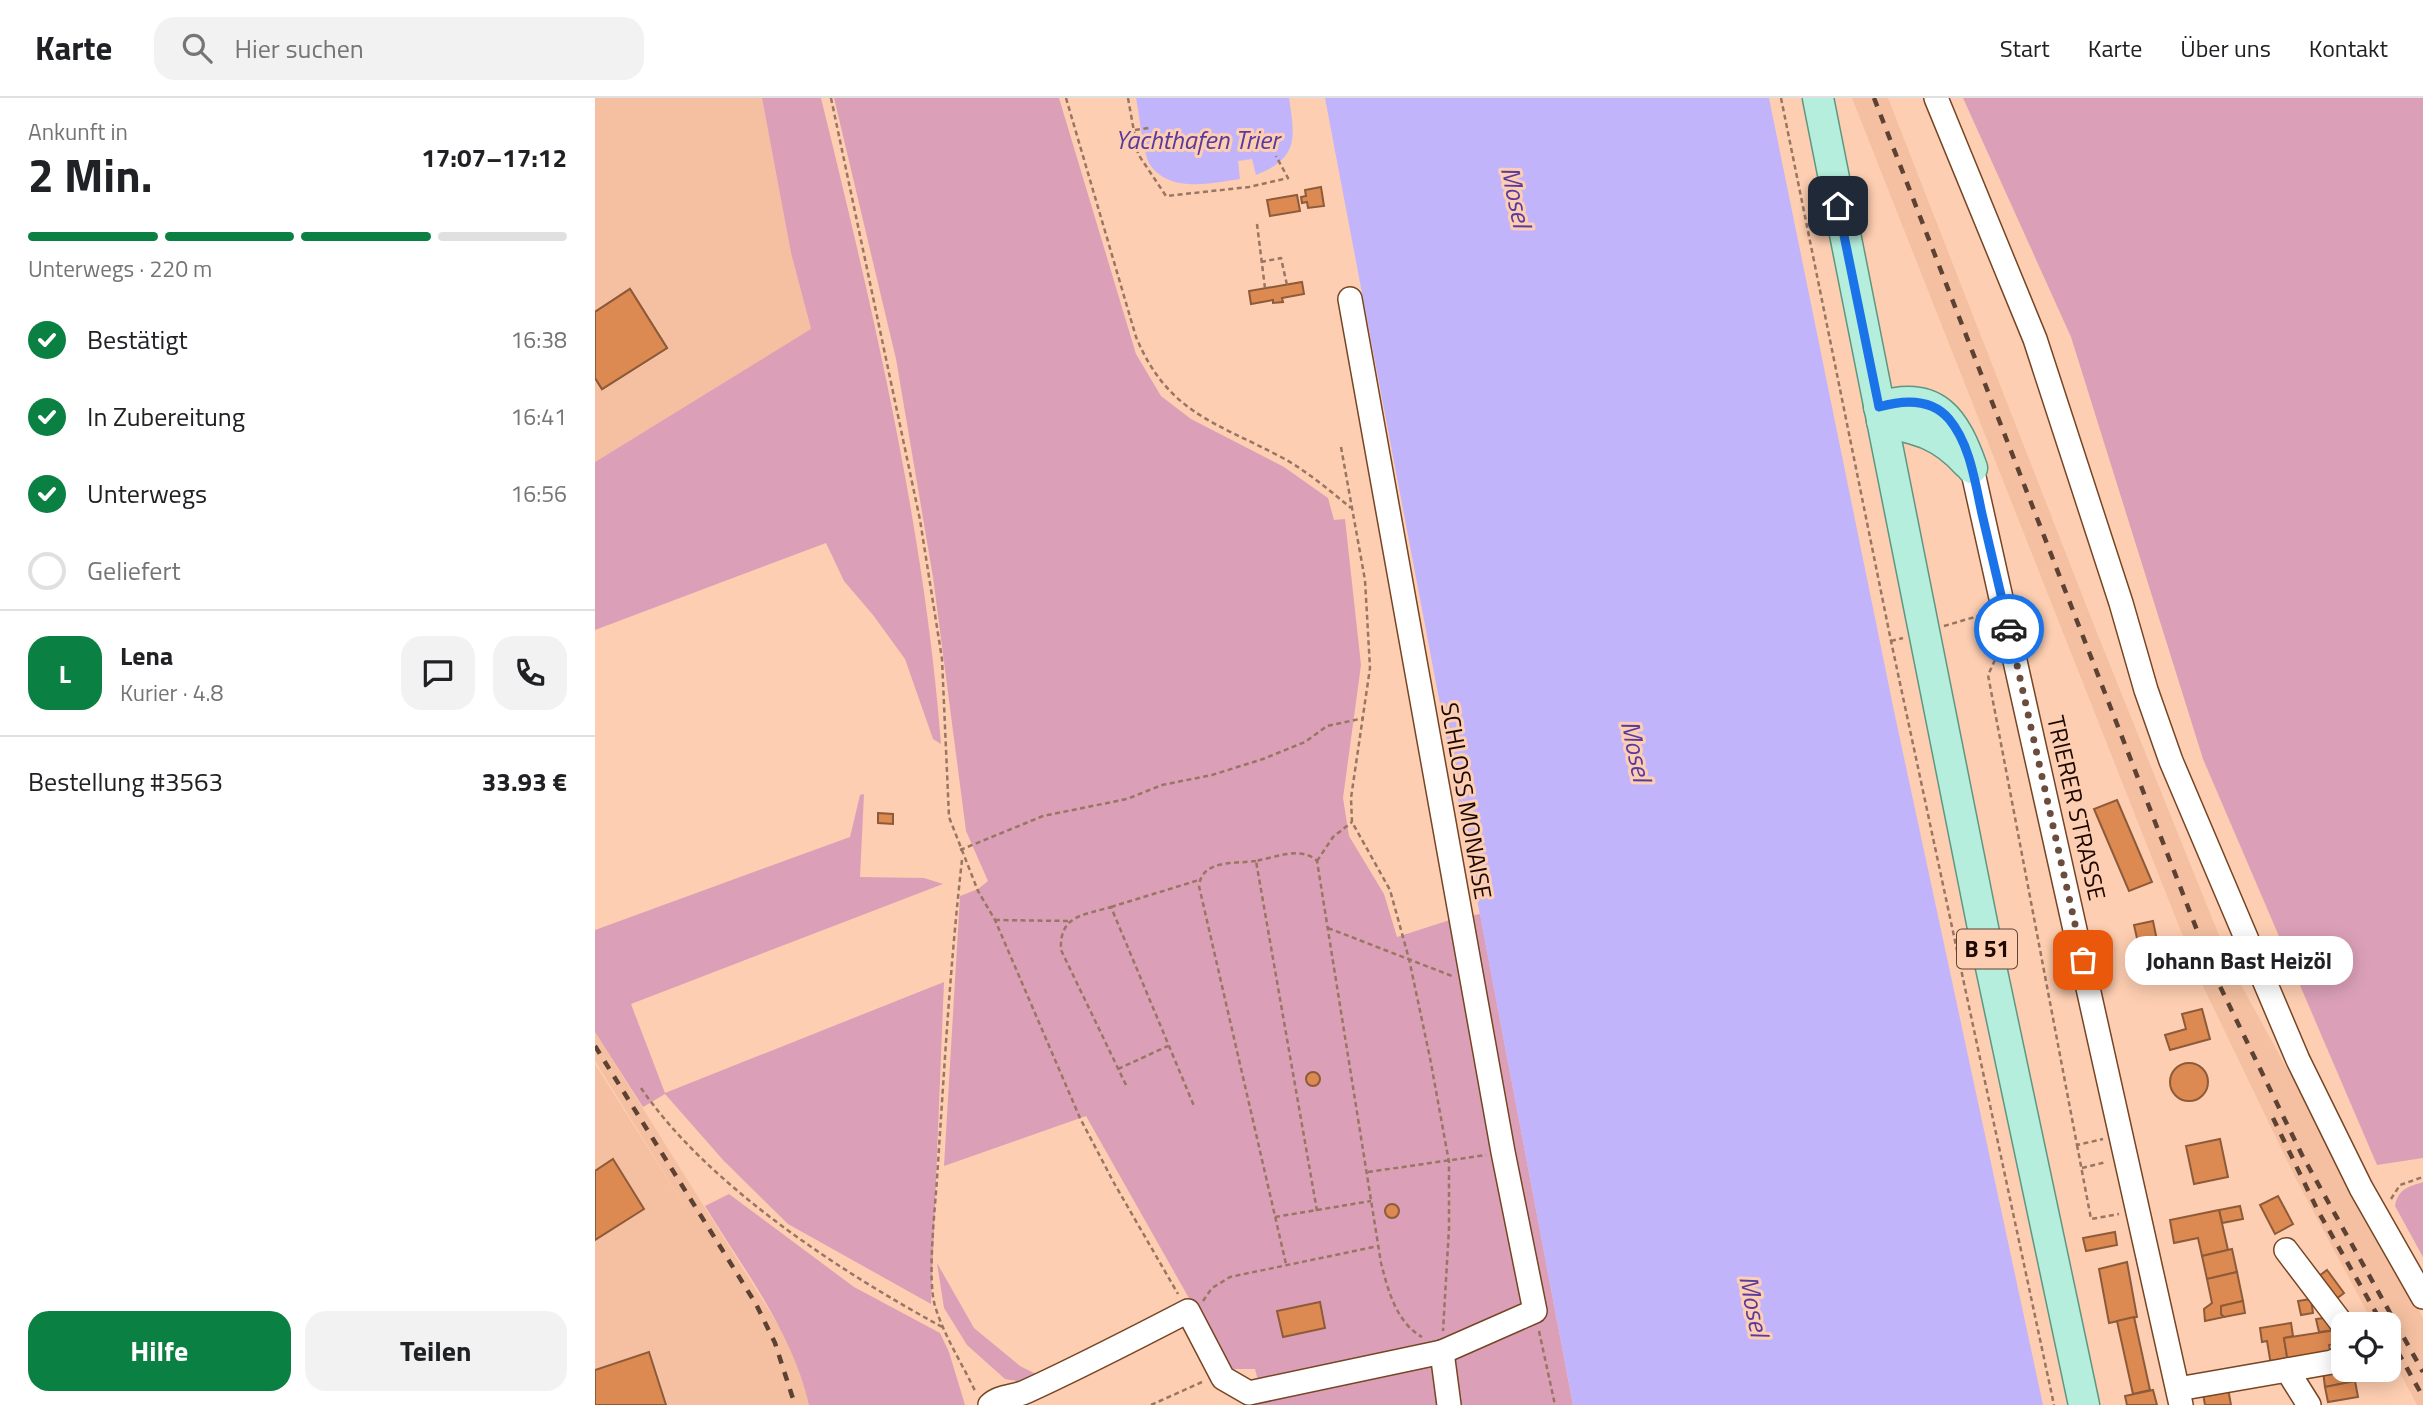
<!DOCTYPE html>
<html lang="de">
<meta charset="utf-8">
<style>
:root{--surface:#fff;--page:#f2f2f2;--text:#202124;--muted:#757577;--line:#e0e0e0;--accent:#0b8043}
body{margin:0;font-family:"Titillium Web",sans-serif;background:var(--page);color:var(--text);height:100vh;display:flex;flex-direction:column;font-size:26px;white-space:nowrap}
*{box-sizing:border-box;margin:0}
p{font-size:23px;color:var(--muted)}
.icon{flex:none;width:38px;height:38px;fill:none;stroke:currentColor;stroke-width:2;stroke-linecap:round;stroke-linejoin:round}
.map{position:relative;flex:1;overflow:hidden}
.drawer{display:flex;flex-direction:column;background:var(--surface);width:595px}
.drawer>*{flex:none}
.buttons{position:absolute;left:1736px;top:1214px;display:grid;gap:14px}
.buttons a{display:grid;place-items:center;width:70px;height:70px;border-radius:14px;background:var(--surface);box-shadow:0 4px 18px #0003;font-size:35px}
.pin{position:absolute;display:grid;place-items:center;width:60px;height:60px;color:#fff;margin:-30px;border-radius:14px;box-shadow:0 4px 10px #0006}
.courier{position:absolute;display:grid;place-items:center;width:70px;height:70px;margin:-35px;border:5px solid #1a73e8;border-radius:50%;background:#fff;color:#222;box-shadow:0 2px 9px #0007}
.bubble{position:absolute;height:49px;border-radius:21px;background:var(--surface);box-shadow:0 4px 18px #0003;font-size:23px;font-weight:700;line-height:49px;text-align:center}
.headline em{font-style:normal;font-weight:700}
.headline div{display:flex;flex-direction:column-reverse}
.headline{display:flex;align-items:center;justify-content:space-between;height:119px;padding:0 28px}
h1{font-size:46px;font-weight:700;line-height:52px}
.bar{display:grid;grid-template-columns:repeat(4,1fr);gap:10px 7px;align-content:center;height:84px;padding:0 28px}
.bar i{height:9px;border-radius:5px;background:var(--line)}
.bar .on{background:var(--accent)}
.bar p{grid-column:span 4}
.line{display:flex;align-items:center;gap:18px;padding:0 28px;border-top:2px solid var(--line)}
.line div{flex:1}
.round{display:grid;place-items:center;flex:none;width:74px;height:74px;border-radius:21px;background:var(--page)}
ol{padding:0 28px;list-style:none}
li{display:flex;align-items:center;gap:21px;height:77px}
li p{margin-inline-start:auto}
li .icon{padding:7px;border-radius:50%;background:var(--accent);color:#fff;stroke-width:4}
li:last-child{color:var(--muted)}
li i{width:38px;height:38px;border:4px solid var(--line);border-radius:50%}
.action{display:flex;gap:14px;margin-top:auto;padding:14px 28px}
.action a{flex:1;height:80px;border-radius:21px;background:var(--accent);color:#fff;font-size:28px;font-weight:700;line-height:80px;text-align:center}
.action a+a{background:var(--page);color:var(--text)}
header{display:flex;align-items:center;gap:42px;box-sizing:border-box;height:98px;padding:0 35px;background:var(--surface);border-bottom:2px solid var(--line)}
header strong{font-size:33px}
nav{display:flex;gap:38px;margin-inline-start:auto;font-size:24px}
.search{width:490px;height:63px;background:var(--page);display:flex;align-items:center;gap:18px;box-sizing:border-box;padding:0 24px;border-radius:21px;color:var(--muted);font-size:26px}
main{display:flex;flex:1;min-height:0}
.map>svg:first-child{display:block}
.built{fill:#f4c0a1}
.green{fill:#dba0b8}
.water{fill:#c2b4fb}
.building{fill:#dd8a52;stroke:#8e5b3a;stroke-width:2}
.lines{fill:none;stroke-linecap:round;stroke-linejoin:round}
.minor-casing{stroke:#764524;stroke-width:26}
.major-casing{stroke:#5f9681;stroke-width:33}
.path{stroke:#987662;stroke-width:2.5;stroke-dasharray:5 3.5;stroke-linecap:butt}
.minor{stroke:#fff;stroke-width:23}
.major{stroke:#b5eedd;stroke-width:30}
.rail{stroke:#5d4234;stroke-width:4.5;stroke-dasharray:9 9;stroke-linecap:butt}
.done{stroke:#6a4d3e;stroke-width:7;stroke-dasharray:0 12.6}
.route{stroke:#1a73e8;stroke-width:9}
.labels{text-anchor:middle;stroke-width:6;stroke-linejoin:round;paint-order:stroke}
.shield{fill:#fdceb1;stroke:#5f4335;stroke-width:2}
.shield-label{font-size:23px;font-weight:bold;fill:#1b0800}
.street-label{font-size:24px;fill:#1b0800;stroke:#fdceb1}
.water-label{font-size:26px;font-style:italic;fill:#593a9e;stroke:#fdceb1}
</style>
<header>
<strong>Karte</strong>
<div class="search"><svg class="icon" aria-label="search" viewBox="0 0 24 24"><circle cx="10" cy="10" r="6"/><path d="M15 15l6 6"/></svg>Hier suchen</div>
<nav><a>Start</a><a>Karte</a><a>Über uns</a><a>Kontakt</a></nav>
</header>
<main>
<section class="drawer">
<div class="headline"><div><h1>2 Min.</h1><p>Ankunft in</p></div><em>17:07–17:12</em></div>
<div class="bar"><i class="on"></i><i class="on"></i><i class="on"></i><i></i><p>Unterwegs · 220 m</p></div>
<ol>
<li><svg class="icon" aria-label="check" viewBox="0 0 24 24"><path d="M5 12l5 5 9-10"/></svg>Bestätigt<p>16:38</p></li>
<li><svg class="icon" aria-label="check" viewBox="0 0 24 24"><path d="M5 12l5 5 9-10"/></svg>In Zubereitung<p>16:41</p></li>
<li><svg class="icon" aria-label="check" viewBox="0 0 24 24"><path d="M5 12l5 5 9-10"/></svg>Unterwegs<p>16:56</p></li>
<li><i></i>Geliefert</li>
</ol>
<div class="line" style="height:126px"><b class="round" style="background:var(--accent);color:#fff">L</b><div><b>Lena</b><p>Kurier · 4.8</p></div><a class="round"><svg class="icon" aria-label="chat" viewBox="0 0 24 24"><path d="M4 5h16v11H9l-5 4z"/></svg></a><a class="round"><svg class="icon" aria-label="phone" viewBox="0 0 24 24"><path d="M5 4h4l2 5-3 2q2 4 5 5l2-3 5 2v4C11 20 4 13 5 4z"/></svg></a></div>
<div class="line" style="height:91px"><div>Bestellung #3563</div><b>33.93 €</b></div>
<div class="action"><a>Hilfe</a><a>Teilen</a></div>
</section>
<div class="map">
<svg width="1828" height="1307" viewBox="0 0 1828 1307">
<rect width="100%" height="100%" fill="#fdceb1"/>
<g class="built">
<path d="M0,0H167L196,155L216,232L0,364Z"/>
<path d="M1257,0H1293L1500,530L1638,872L1828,1220V1307H1822L1794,1254V1227H1779L1700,1079L1606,884Z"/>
<path d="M0,934L190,1238L209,1286L214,1307H0V966L96,1118L0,963Z"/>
</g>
<g class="green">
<path d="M167,0H226C278,212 329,428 346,646L338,641L310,561L278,517L249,483L231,445L0,532V364L216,231L196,155Z"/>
<path d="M239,0H464L541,256L566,298L596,321L689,369L733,400L739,422L750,421L766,567L748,700L754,738L789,796L802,839L858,821L885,816L978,1307H656L830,1267L664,1286L660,1271H634L491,1018L349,1068L365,798L383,791L393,783L371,733L338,479L301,261Z"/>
<path d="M1368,0H1828V1060L1782,1067L1608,661L1476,239Z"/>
<path d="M269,696L265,779L329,780L348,786L36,906L70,995L349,884L336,1206L193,1126L129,1063L70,996L48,1009L0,934V832L255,739L265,697Z"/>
<path d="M1828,1084V1159L1800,1108C1803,1091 1813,1089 1828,1084Z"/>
<path d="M134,1096L259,1189L345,1235L354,1254L370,1307H214C197,1233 149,1172 110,1108Z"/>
<path d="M342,1165L379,1230L425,1268L445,1278L432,1285L410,1281L372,1247L349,1210Z"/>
</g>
<g class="water">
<path d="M541,0H694C700,40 704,60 661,77L657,61L643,63L645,81C617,85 573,96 554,65C548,54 544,14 541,0Z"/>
<path d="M730,0H1174L1299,613L1448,1307H978Z"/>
</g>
<g class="building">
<path d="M726,89L729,108L713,110L712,104L707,105L706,99L711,98L710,92Z"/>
<path d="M702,97L705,113L675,118L672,102Z"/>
<path d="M707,184L709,196L687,200L688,204L678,205V202L656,206L654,193Z"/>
<path d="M35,191L72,250L7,291L0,280V214Z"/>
<path d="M35,191L72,250L7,291L0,280V214Z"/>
<path d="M1522,702L1557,784L1534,793L1499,711Z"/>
<path d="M283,715L298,716V726L283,725Z"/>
<path d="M1558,823L1567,867L1549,871L1539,827Z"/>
<path d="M1607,911L1615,941L1575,952L1570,937L1591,931L1587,916Z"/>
<circle cx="1594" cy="984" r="19"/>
<circle cx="718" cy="981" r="7"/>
<path d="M1625,1041L1633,1079L1599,1086L1591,1048Z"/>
<path d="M18,1061L49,1111L0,1142V1073Z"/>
<path d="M1683,1098L1698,1126L1680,1136L1665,1107Z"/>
<circle cx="797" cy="1113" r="7"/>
<path d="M1645,1108L1648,1121L1627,1125L1624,1112Z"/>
<path d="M1624,1112L1633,1152L1607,1158L1603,1140L1579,1145L1575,1122Z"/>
<path d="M1520,1134L1522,1147L1491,1153L1488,1140Z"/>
<path d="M1637,1151L1642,1174L1612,1181L1607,1158Z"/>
<path d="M1532,1164L1542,1219L1514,1225L1504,1171Z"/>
<path d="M1732,1172L1749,1195L1737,1204L1720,1181Z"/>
<path d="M1642,1174L1648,1203L1626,1208V1216L1629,1219L1610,1223L1609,1211L1617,1205L1612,1181Z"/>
<path d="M1716,1201L1718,1215L1706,1217L1703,1203Z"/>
<path d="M1648,1203L1650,1215L1629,1219L1626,1216V1208Z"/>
<path d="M725,1204L730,1230L688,1239L682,1213Z"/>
<path d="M1539,1219L1555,1292L1538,1296L1522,1223Z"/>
<path d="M1736,1219L1741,1232L1724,1234L1721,1221Z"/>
<path d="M1696,1225L1698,1238L1689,1240L1693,1265L1676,1267L1672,1243L1667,1244L1665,1230Z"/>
<path d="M1741,1232L1746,1245L1734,1247L1736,1258L1693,1265L1689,1240Z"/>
<path d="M54,1254L71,1307H0V1272Z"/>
<path d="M1748,1270V1272H1758L1760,1283L1730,1289L1728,1273Z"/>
<path d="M1760,1283L1763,1299L1733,1304L1730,1289Z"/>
<path d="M1633,1290L1636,1307H1610L1608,1296Z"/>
<path d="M1558,1292L1562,1307H1532L1530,1298Z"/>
</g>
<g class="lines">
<defs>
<g id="minor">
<path d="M1341,0L1440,241L1526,505L1551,592L1576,663L1703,962L1766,1090L1828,1199"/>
<path d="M1377,370L1586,1307"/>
<path d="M1691,1152L1748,1227"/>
<path d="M847,1254L854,1307"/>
<path d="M1692,1272L1737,1264L1748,1259"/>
<path d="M1583,1291L1692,1272L1714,1307"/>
<path d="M395,1307C404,1298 419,1299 430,1294C485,1269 539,1241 593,1213L628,1280L654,1295L847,1254L940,1213L908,1054L755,201"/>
</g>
<g id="major">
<path d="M1223,0L1393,855L1489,1307"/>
<path d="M1284,309C1341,291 1360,322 1377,370"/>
<path d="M1287,323C1323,331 1346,336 1372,365"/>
</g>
</defs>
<use href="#minor" class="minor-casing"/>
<use href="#major" class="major-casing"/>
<g class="path">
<path d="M236,0L325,422L347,561L354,719L383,793L400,822L485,1020L519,1085L583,1196"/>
<path d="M471,0L541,239C573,315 620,324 686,359C712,373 734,392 756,410"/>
<path d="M533,0L543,56L571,98L654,89L693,80L681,58"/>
<path d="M1186,0L1296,543L1459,1307"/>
<path d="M540,32L554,30"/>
<path d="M662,126L670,190"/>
<path d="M666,164L686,160L692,187"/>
<path d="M746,349L770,482L775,570L756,700L757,724L795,792L814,861L835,960L854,1064V1130L848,1233"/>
<path d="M1349,528L1390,516"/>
<path d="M1296,543L1308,540"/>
<path d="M1400,562L1393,577L1482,1047L1508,1041"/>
<path d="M365,752L448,718L532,701L567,687L617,677L668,661L710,644L732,628L769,620"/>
<path d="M367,762C355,868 349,975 342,1081C340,1112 332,1180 340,1208C349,1238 368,1267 381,1295"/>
<path d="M661,763C640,766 607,761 604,788L691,1166"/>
<path d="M722,763L738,739L757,724"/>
<path d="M516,809L604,782"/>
<path d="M400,822L474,823"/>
<path d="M733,830L857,878"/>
<path d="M523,971L573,948"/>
<path d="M531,987L466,852C464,817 489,817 516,809L599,1008"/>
<path d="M46,990C113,1088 246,1174 349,1230"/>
<path d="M1482,1047L1496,1121L1524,1116"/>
<path d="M1487,1070L1511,1064"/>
<path d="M773,1074L891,1057"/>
<path d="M1796,1101L1805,1087L1828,1079"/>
<path d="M722,1113L661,763C681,759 707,748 722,763L786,1165C793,1192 801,1224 827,1239"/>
<path d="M680,1119L776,1103"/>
<path d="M608,1203L617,1190L635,1179L783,1148"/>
<path d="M944,1233L960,1307"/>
<path d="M556,1307L607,1284"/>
</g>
<use href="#minor" class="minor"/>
<use href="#major" class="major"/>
<g class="rail">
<path d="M1279,0L1619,876L1707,1057L1828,1274"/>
<path d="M0,948L161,1206L180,1245L200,1307"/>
<path d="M1678,1020L1723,1113L1788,1227"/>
<path d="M1794,1238L1828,1299"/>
</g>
</g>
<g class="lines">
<path class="done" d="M1414,531L1488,862"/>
<path class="route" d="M1243,108L1284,309C1308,302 1336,300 1354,321C1375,346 1380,384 1387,416C1396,454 1405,493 1414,531"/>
</g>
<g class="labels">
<rect class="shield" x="1362" y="831.5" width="60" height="39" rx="5"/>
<g class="shield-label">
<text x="1392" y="859">B 51</text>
</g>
<g class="street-label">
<text transform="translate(871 703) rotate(80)" y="8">SCHLOSS MONAISE</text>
<text transform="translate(1481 710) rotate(77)" y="8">TRIERER STRASSE</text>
</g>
<g class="water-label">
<text x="602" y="51">Yachthafen Trier</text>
<text transform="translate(921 99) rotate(78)" y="9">Mosel</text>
<text transform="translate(1041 653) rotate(78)" y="9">Mosel</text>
<text transform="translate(1159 1208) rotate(79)" y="9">Mosel</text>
</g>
</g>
</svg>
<div class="buttons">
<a><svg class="icon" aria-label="locate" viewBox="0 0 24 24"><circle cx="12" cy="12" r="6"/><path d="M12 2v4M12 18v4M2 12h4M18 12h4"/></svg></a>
</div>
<div class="pin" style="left:1488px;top:862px;background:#ea580c"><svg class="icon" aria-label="bag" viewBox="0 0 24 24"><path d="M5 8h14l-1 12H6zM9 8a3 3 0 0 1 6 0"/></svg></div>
<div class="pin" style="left:1243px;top:108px;background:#1f2937"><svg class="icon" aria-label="home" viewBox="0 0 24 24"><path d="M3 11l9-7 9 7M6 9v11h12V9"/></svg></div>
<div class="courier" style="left:1414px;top:531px"><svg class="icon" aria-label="car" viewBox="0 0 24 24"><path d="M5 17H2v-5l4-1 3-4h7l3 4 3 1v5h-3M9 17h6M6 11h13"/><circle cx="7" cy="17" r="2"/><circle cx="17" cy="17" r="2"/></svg></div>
<div class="bubble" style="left:1530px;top:838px;width:228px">Johann Bast Heizöl</div>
</div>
</main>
